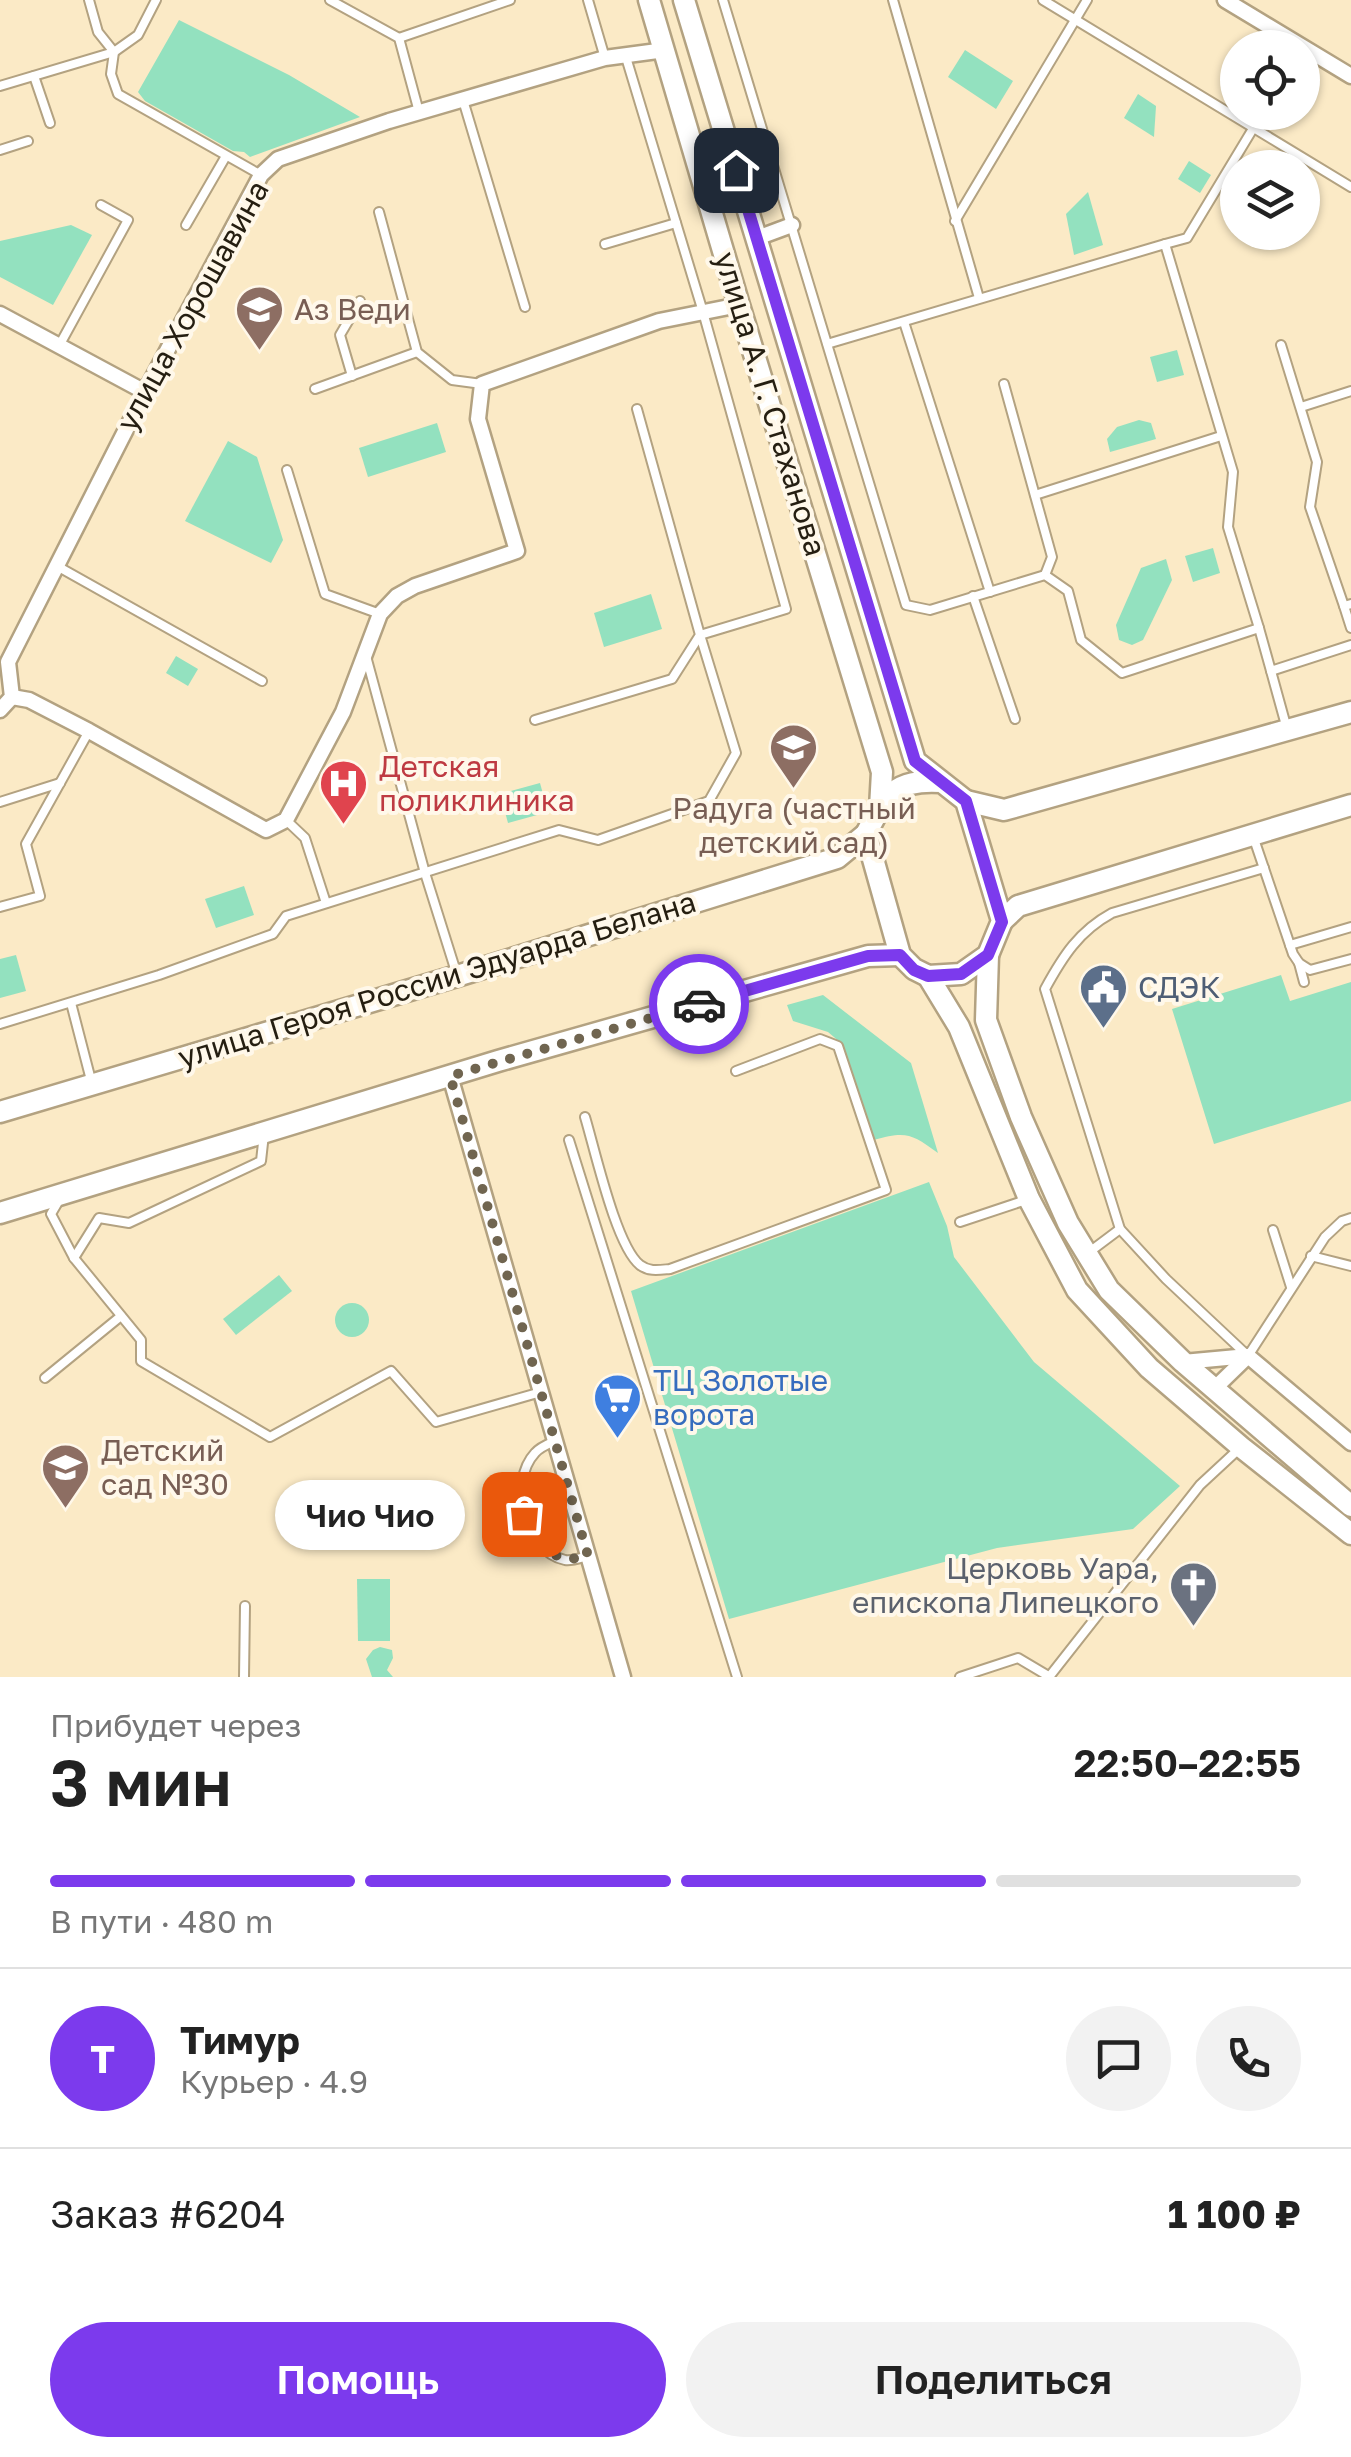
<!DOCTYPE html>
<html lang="ru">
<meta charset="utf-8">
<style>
:root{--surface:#fff;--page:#f2f2f2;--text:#222;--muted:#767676;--line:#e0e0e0;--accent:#7c3aed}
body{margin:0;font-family:"Golos Text",sans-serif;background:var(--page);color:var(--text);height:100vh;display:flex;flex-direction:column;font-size:38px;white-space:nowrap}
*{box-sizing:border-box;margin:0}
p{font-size:32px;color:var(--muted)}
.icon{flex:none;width:55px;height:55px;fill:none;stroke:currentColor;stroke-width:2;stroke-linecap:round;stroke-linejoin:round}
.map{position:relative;height:1677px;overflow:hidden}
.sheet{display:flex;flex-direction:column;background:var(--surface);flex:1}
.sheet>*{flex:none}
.tools{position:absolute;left:1220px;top:30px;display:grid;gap:20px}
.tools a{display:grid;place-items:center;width:100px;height:100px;border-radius:50%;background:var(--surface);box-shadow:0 2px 8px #0004;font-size:50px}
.pin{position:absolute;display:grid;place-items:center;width:85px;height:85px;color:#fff;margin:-42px;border-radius:20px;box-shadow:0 5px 15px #0006}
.courier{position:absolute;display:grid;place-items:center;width:100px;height:100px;margin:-50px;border:8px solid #7c3aed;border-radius:50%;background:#fff;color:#222;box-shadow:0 2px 12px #0007}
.bubble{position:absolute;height:70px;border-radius:35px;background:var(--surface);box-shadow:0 2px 8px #0004;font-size:32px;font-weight:600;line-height:70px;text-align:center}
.overview em{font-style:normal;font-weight:600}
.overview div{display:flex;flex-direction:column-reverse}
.overview{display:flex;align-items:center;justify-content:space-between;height:170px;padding:0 50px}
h1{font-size:65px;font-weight:600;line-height:75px}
.bar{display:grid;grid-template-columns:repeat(4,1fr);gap:15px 10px;align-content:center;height:120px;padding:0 50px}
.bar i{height:12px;border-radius:8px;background:var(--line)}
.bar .current{background:var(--accent)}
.bar p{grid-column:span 4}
.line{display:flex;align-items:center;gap:25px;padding:0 50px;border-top:2px solid var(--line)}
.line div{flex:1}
.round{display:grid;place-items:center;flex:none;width:105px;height:105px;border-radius:52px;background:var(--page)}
.action{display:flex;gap:20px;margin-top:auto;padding:20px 50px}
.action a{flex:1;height:115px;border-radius:60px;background:var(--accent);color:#fff;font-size:40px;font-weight:600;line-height:115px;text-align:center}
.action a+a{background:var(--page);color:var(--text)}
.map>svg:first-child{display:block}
.green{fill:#93e1bf}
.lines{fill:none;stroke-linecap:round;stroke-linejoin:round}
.lane-casing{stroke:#b3a281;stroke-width:12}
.street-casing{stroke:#b3a281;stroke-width:19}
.secondary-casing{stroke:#b3a281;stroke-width:25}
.lane{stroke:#fff;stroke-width:8}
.street{stroke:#fff;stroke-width:14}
.secondary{stroke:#fff;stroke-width:20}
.done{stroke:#706550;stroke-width:10;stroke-dasharray:0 18}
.route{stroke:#7c3aed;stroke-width:12}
.labels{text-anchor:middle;stroke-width:8;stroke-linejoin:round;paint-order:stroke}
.street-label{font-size:30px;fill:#251e11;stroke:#fff8ea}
.education-label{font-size:30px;fill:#785e54;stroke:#fff8ea;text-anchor:start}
.health-label{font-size:30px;fill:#be3a42;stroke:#fff8ea;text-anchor:start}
.service-label{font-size:30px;fill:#4e5e75;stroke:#fff8ea;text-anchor:start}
.shop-label{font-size:30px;fill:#366cbe;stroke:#fff8ea;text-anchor:start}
.worship-label{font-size:30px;fill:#5b616d;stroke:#fff8ea;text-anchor:end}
</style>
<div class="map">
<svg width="1351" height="1677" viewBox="0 0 1351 1677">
<rect width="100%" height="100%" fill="#fbeac6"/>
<g class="green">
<path d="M179,20L289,75L360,117L250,157L244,152L233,151L145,101L138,92Z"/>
<path d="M965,50L1013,81L996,109L948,77Z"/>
<path d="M1138,94L1156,106L1154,137L1124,118Z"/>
<path d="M1189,161L1211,175L1200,193L1178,179Z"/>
<path d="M1088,192L1103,245L1074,255L1066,214Z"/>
<path d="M71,225L92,235L53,305L0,277V241Z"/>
<path d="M1177,350L1184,375L1157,382L1150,357Z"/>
<path d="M1139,420L1151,423L1156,439L1110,452L1107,439L1117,427Z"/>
<path d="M437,423L446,452L368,477L359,448Z"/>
<path d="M228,441L257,457L283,540L271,563L185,521Z"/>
<path d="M1213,548L1220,573L1193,582L1185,556Z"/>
<path d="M1166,559L1172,580L1143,640L1132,645L1119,640L1116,625L1141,568Z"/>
<path d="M651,594L662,629L604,647L594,613Z"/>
<path d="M176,656L198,669L188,686L166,673Z"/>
<path d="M540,783L548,812L508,823L500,794Z"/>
<path d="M244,886L254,915L216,928L205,899Z"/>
<path d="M16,955L26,991L0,998V959Z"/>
<path d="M1281,975L1290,1001L1351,982V1101L1214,1144L1172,1009Z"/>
<path d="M823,995L911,1063L938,1153C911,1133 906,1131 873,1140L841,1043L828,1032L793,1021L787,1005Z"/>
<path d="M929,1182L947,1226L954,1257L1034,1362L1180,1486L1133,1529L997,1548L729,1619L631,1291Z"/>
<path d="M279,1275L292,1291L236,1335L223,1319Z"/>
<circle cx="352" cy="1320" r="17"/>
<path d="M357,1579H390V1641H358Z"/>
<path d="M380,1647L392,1650L393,1658L387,1670L393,1677H372L366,1659L373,1650Z"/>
</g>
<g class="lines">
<defs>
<g id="lane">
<path d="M89,0L98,32L114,52L111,74L118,94L261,175"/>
<path d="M330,0L399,38L419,112"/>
<path d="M588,0L605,58"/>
<path d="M723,0L906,605L930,610L1045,575L1068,591L1081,640L1122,673L1259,628L1228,527L1233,472L1165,244L827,344"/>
<path d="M893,0L979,298"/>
<path d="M1043,0L1351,187"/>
<path d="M399,38L510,0"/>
<path d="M34,76L50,123"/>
<path d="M0,86L114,52L138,35L156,0"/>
<path d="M463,100L525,307"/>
<path d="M0,150L28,141"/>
<path d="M379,212L417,352L452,380L482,384"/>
<path d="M955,221L1087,0"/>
<path d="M186,225L226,156"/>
<path d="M605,244L676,223"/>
<path d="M1165,244L1187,238L1263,112"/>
<path d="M904,322L990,592"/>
<path d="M1281,345L1317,462L1310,507L1344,606"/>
<path d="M59,346L128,220L101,205"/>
<path d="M352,376L340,335L360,301"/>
<path d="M1004,384L1052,557L1045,575"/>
<path d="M315,389L417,352"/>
<path d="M1301,407L1351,391"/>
<path d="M287,470L325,594L380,614"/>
<path d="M1035,495L1221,436"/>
<path d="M57,566L262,681"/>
<path d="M973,596L1015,719"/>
<path d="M1351,604L1344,606L1351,628"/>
<path d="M1259,628L1271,671L1351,645"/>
<path d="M366,656L425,873L457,975"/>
<path d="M1271,671L1287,729"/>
<path d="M535,720L672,679L700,635L637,409"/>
<path d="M0,802L60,783"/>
<path d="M286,820L305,838L326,903"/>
<path d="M1253,836L1293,954L1299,963L1310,970L1351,959"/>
<path d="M1264,868L1112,913C1079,931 1063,956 1045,989L1120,1229L1166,1279L1248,1356L1325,1237L1342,1221L1351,1218"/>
<path d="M0,907L40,896L26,844L89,731"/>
<path d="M1290,945L1351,927"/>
<path d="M1299,963L1304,982"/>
<path d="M71,1003L92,1084"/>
<path d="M0,1024L159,975L273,934L286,916L559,830L598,840L709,801L736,753L700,635L786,609L703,312L625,54"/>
<path d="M585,1117C595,1150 616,1246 640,1265C649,1272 659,1270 670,1269L886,1190L838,1046L820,1039L736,1071"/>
<path d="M569,1140L737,1677"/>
<path d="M58,1202L51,1214L74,1258L141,1340V1361L270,1437L391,1371L436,1422L541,1392"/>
<path d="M960,1222L1029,1199"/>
<path d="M1273,1230L1291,1287"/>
<path d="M1088,1253L1120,1229"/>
<path d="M1311,1256L1351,1266"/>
<path d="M74,1258L99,1218L129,1223L261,1161L264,1134"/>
<path d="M45,1378L121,1316"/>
<path d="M555,1441C548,1444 540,1447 535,1453C508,1482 524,1551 565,1560C573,1561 580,1558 588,1556"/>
<path d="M244,1677L245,1606"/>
<path d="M960,1677L1018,1658L1050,1677"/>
<path d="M1049,1677L1200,1485L1241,1447"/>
</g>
<g id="street">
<path d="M1225,0L1351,76"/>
<path d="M757,238L792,225"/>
<path d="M0,314L145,392"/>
<path d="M12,697L29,700L89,731L266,830L286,820L343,712L380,614L397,596L415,586L517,551L478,419L482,384L659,321L739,305"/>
<path d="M0,710L12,697L8,662L145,392L261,175L278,159L389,121L605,58L665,50"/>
<path d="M450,1076L623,1677"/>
<path d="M1183,1362L1248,1356L1351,1443"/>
<path d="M1214,1389L1247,1357"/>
</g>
<g id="secondary">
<path d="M649,0L739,305L882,772L880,808"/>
<path d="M684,0L915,761L966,801L1002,921L988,955L961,974L928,976L914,969L900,955L866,834C886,795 894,779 941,782"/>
<path d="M966,801L1004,810L1351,712"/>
<path d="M1002,921L1018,906L1351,805"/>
<path d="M988,955L986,1020L1021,1117L1068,1223L1109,1290L1183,1362L1351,1506"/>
<path d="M928,976L959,1027L1029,1199L1077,1290L1149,1368L1241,1447L1351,1534"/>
<path d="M0,1112L457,976L837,858L866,834"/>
<path d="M0,1213L498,1061L868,956L900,955"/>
</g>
</defs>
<use href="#lane" class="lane-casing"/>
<use href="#street" class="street-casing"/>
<use href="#secondary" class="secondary-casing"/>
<use href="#lane" class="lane"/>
<use href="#street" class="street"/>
<use href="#secondary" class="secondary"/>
</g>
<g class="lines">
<path class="done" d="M524,1514C537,1545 553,1566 588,1556L450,1076L699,1004"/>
<path class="route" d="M699,1004L868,956L900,955L914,970L928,976L961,974L988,955L1002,922L966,801L915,761L736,170"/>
</g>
<defs>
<symbol id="school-pin" viewBox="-11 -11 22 30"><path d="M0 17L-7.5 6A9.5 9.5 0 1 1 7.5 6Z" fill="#8d6e63" stroke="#fff8ea"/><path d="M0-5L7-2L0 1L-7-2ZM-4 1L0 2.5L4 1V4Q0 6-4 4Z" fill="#fff"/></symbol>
<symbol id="hospital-pin" viewBox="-11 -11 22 30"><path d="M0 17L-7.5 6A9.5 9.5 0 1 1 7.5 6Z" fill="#e0444e" stroke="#fff8ea"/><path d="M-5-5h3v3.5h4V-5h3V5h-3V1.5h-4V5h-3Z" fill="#fff"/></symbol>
<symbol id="civic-pin" viewBox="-11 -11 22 30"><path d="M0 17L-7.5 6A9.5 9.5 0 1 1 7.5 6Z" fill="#5c6f8a" stroke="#fff8ea"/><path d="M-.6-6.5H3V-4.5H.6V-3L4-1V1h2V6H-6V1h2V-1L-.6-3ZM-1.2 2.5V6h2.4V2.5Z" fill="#fff"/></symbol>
<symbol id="supermarket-pin" viewBox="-11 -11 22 30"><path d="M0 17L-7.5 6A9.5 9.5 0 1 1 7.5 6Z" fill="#3f7fe0" stroke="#fff8ea"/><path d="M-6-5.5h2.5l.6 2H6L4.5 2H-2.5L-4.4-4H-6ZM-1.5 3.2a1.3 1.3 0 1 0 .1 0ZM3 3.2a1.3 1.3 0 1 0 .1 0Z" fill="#fff"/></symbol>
<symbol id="church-pin" viewBox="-11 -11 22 30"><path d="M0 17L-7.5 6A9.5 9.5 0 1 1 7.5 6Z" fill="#6b7280" stroke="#fff8ea"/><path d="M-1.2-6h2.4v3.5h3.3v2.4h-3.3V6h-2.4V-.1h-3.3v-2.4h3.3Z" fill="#fff"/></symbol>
</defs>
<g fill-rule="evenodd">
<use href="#school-pin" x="232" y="282" width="55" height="75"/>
<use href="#school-pin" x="766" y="720" width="55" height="75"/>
<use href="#hospital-pin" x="316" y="756" width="55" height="75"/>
<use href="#civic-pin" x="1076" y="960" width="55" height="75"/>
<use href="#supermarket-pin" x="590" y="1370" width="55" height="75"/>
<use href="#school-pin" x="38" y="1440" width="55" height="75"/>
<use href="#church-pin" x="1166" y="1558" width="55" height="75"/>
</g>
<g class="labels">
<g class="street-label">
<text transform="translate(193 306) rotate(-61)" y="10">улица Хорошавина</text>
<text transform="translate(770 404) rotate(73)" y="10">улица А. Г. Стаханова</text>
<text transform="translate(437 980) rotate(-17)" y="10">улица Героя России Эдуарда Белана</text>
</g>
<g class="education-label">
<text x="294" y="320">Аз Веди</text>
<text x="794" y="819" text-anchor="middle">Радуга (частный<tspan x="794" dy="34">детский сад)</tspan></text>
<text x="101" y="1461">Детский<tspan x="101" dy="34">сад №30</tspan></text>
</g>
<g class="health-label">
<text x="379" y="777">Детская<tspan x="379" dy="34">поликлиника</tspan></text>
</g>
<g class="service-label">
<text x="1138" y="998">СДЭК</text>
</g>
<g class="shop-label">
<text x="653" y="1391">ТЦ Золотые<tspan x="653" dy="34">ворота</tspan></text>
</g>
<g class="worship-label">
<text x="1159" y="1579">Церковь Уара,<tspan x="1159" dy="34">епископа Липецкого</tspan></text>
</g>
</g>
</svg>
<div class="tools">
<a><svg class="icon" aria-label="locate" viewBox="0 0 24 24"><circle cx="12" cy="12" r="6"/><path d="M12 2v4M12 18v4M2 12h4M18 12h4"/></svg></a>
<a><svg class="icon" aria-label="layers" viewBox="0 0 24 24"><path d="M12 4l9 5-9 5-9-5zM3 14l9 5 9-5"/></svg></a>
</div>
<div class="pin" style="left:524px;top:1514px;background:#ea580c"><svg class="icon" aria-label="bag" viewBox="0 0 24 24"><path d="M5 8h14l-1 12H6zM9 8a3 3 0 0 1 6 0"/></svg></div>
<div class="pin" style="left:736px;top:170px;background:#1f2937"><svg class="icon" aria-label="home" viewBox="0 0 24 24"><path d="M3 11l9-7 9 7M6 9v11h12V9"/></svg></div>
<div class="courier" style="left:699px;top:1004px"><svg class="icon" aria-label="car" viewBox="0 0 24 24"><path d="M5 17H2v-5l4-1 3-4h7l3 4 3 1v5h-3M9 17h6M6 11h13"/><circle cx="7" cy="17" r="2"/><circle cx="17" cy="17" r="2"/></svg></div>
<div class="bubble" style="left:275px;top:1480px;width:190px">Чио Чио</div>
</div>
<section class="sheet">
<div class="overview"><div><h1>3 мин</h1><p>Прибудет через</p></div><em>22:50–22:55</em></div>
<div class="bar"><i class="current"></i><i class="current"></i><i class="current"></i><i></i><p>В пути · 480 m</p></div>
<div class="line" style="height:180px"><b class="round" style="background:var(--accent);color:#fff">Т</b><div><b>Тимур</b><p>Курьер · 4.9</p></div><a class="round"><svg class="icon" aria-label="chat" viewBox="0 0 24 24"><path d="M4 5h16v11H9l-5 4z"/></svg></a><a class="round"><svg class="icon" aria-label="phone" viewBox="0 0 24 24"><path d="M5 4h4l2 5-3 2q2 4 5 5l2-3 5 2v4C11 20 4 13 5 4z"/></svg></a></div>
<div class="line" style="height:130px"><div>Заказ #6204</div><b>1 100 ₽</b></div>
<div class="action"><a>Помощь</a><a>Поделиться</a></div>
</section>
